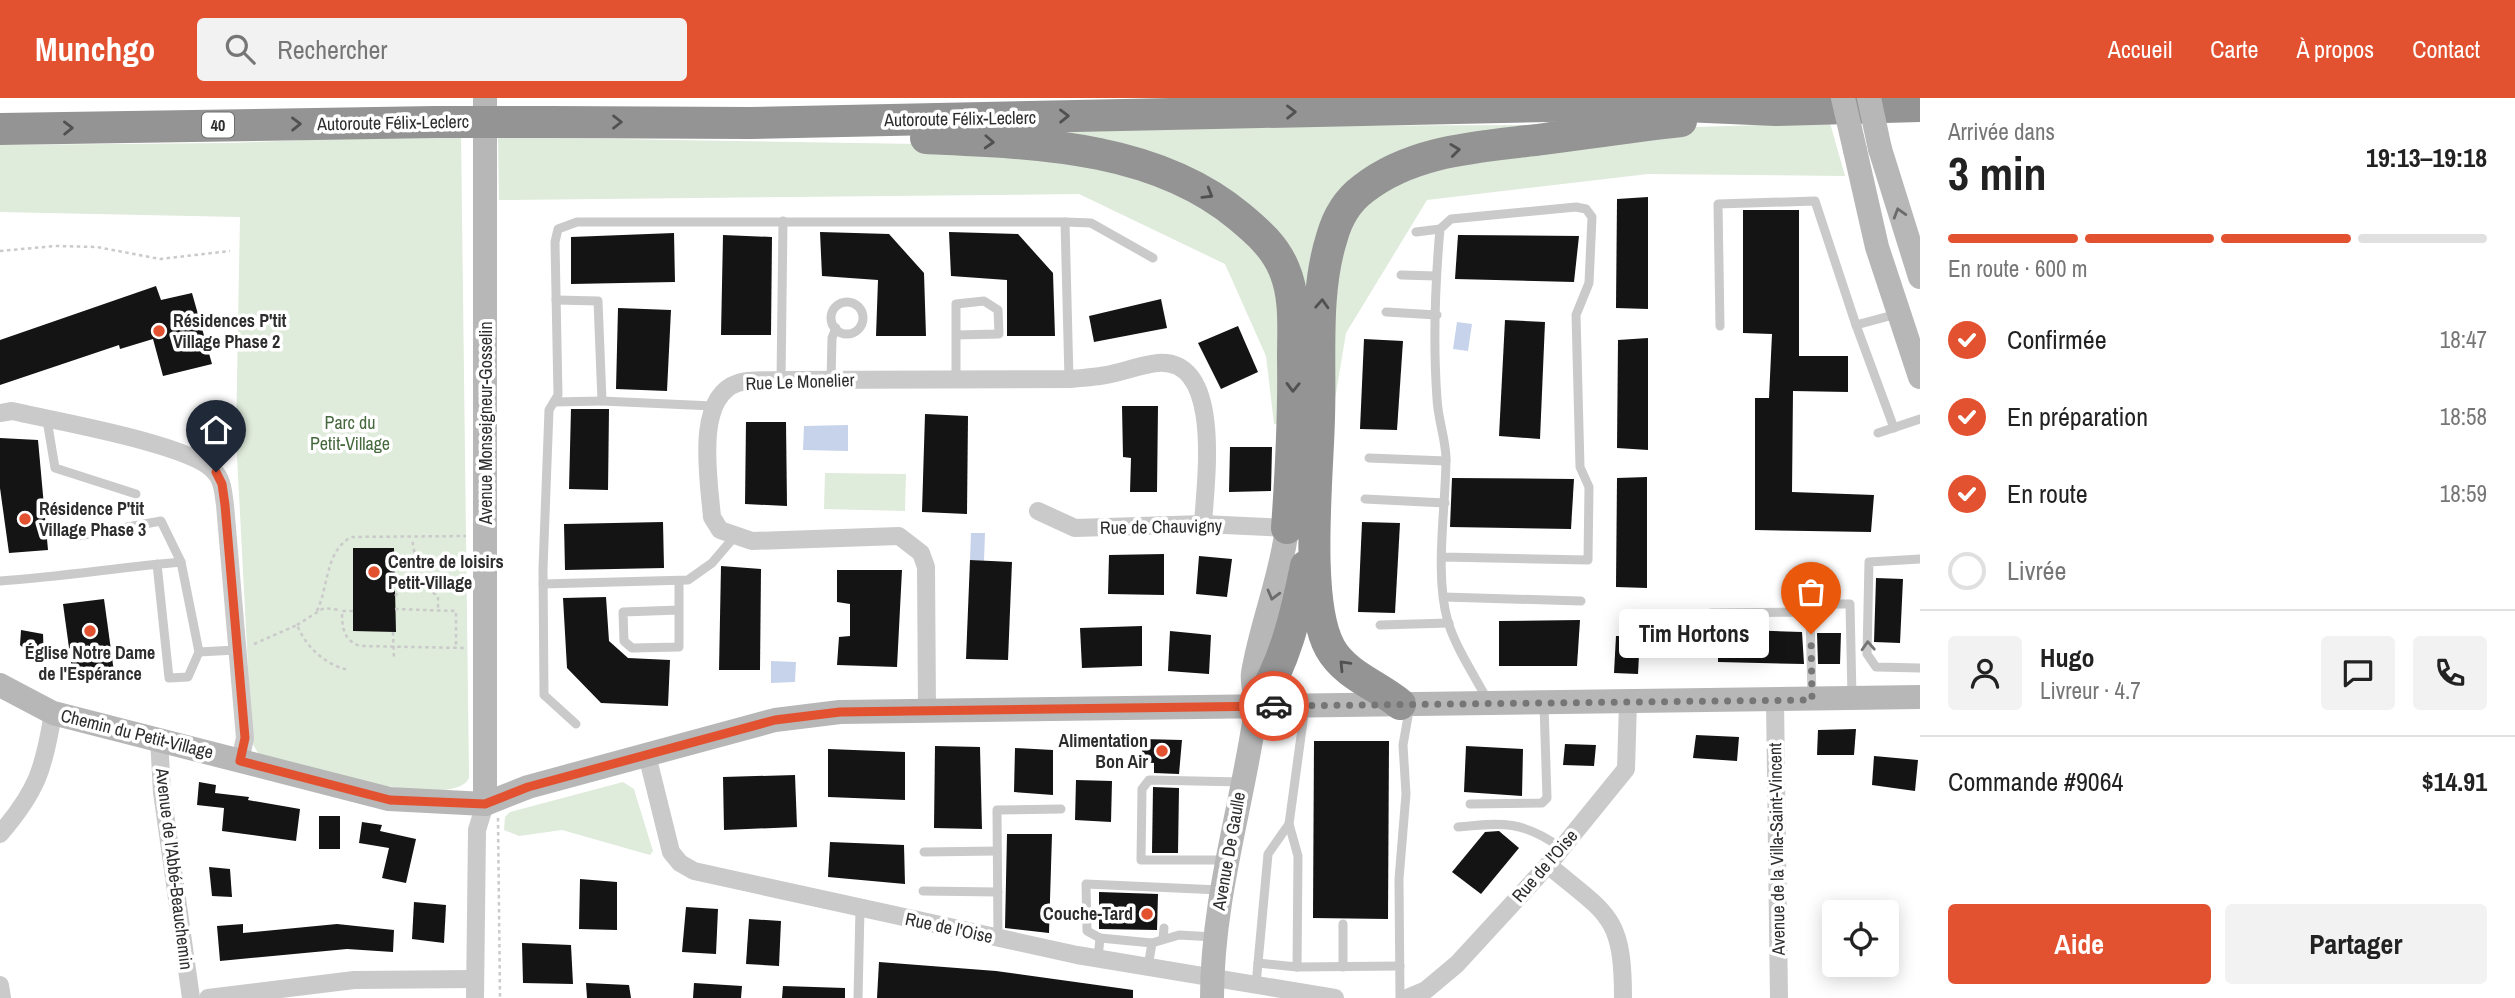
<!DOCTYPE html>
<html lang="fr">
<meta charset="utf-8">
<style>
:root{--surface:#fff;--page:#f2f2f2;--text:#222;--muted:#767676;--line:#e0e0e0;--accent:#e35230}
body{margin:0;font-family:"Archivo Narrow",sans-serif;background:var(--page);color:var(--text);height:100vh;display:flex;flex-direction:column;font-size:26px;white-space:nowrap}
*{box-sizing:border-box;margin:0}
p{font-size:23px;color:var(--muted)}
.icon{flex:none;width:38px;height:38px;fill:none;stroke:currentColor;stroke-width:2;stroke-linecap:round;stroke-linejoin:round}
.map{position:relative;flex:1;overflow:hidden}
.side{display:flex;flex-direction:column;background:var(--surface);width:595px}
.side>*{flex:none}
.controls{position:absolute;left:1822px;top:802px;display:grid;gap:14px}
.controls a{display:grid;place-items:center;width:77px;height:77px;border-radius:7px;background:var(--surface);box-shadow:0 4px 18px #0003;font-size:35px}
.pin{position:absolute;display:grid;place-items:center;width:60px;height:60px;color:#fff;margin:-72px -30px;border-radius:50% 50% 50% 0;rotate:-45deg;box-shadow:0 0 7px #0007}
.pin .icon{rotate:45deg}
.courier{position:absolute;display:grid;place-items:center;width:70px;height:70px;margin:-35px;border:5px solid #e35230;border-radius:50%;background:#fff;color:#222;box-shadow:0 2px 9px #0007}
.bubble{position:absolute;height:49px;border-radius:7px;background:var(--surface);box-shadow:0 4px 18px #0003;font-size:23px;font-weight:800;line-height:49px;text-align:center}
.overview em{font-style:normal;font-weight:800}
.overview div{display:flex;flex-direction:column-reverse}
.overview{display:flex;align-items:center;justify-content:space-between;height:119px;padding:0 28px}
h1{font-size:46px;font-weight:800;line-height:52px}
.bar{display:grid;grid-template-columns:repeat(4,1fr);gap:10px 7px;align-content:center;height:84px;padding:0 28px}
.bar i{height:9px;border-radius:5px;background:var(--line)}
.bar .current{background:var(--accent)}
.bar p{grid-column:span 4}
.line{display:flex;align-items:center;gap:18px;padding:0 28px;border-top:2px solid var(--line)}
.line div{flex:1}
.round{display:grid;place-items:center;flex:none;width:74px;height:74px;border-radius:7px;background:var(--page)}
ol{padding:0 28px;list-style:none}
li{display:flex;align-items:center;gap:21px;height:77px}
li p{margin-inline-start:auto}
li .icon{padding:7px;border-radius:50%;background:var(--accent);color:#fff;stroke-width:4}
li:last-child{color:var(--muted)}
li i{width:38px;height:38px;border:4px solid var(--line);border-radius:50%}
.action{display:flex;gap:14px;margin-top:auto;padding:14px 28px}
.action a{flex:1;height:80px;border-radius:7px;background:var(--accent);color:#fff;font-size:28px;font-weight:800;line-height:80px;text-align:center}
.action a+a{background:var(--page);color:var(--text)}
header{display:flex;align-items:center;gap:42px;box-sizing:border-box;height:98px;padding:0 35px;background:var(--accent);color:#fff}
header strong{font-size:33px}
nav{display:flex;gap:38px;margin-inline-start:auto;font-size:24px}
.search{width:490px;height:63px;background:var(--page);display:flex;align-items:center;gap:18px;box-sizing:border-box;padding:0 24px;border-radius:7px;color:var(--muted);font-size:26px}
main{display:flex;flex:1;min-height:0}
.map>svg:first-child{display:block}
.green{fill:#dfebdb}
.water{fill:#c7d3eb}
.building{fill:#141414}
.lines{fill:none;stroke-linecap:round;stroke-linejoin:round}
.path{stroke:#cacaca;stroke-width:2.5;stroke-dasharray:3.5 3.5;stroke-linecap:butt}
.lane{stroke:#cacaca;stroke-width:9}
.street{stroke:#cacaca;stroke-width:18}
.secondary{stroke:#b7b7b7;stroke-width:24}
.highway{stroke:#949494;stroke-width:32}
.secondary-bridge{stroke:#b7b7b7;stroke-width:24}
.highway-bridge{stroke:#949494;stroke-width:32}
.oneway{stroke:#515151}
.oneway2{stroke:#6b6b6b}
.oneway3{stroke:#747474}
.done{stroke:#767676;stroke-width:7;stroke-dasharray:0 12.6}
.route{stroke:#e35230;stroke-width:9}
.poi-dot{fill:#e35230;stroke:#fff;stroke-width:2.5}
.labels{text-anchor:middle;stroke-width:7;stroke-linejoin:round;paint-order:stroke}
.shield{fill:#fff;stroke:#6c6c6c;stroke-width:2}
.shield-label{font-size:16px;font-weight:bold;fill:#2d2d2d}
.street-label{font-size:18px;fill:#2d2d2d;stroke:#fff}
.poi-label{font-size:18px;font-weight:bold;fill:#2d2d2d;stroke:#fff;text-anchor:start}
.park-label{font-size:18px;fill:#44683b;stroke:#fff}
</style>
<header>
<strong>Munchgo</strong>
<div class="search"><svg class="icon" aria-label="search" viewBox="0 0 24 24"><circle cx="10" cy="10" r="6"/><path d="M15 15l6 6"/></svg>Rechercher</div>
<nav><a>Accueil</a><a>Carte</a><a>À propos</a><a>Contact</a></nav>
</header>
<main>
<div class="map">
<svg width="1920" height="900" viewBox="0 0 1920 900">
<rect width="100%" height="100%" fill="#fff"/>
<g class="green">
<path d="M1830,25L1845,78L1648,76L1427,102L1346,235L1330,331L1339,132L1387,79L1660,30Z"/>
<path d="M1542,27L1395,62L1304,200L1271,136L1050,42L1053,29Z"/>
<path d="M461,36L469,680C453,715 293,666 260,658L252,645L236,339L240,119L0,114V47L230,45Z"/>
<path d="M498,39L919,46L1002,51L1174,88L1251,138L1279,187L1287,325L1274,326L1266,258L1225,166L1079,96L499,102Z"/>
<path d="M825,375L906,376L905,413L824,411Z"/>
<path d="M623,684L634,691L636,698L653,753L650,757L562,732L519,738L504,732L505,719L510,714Z"/>
</g>
<g class="water">
<path d="M1457,224L1472,226L1468,253L1453,251Z"/>
<path d="M848,327V353L803,352L804,328Z"/>
<path d="M971,435H985L984,463L970,462Z"/>
<path d="M771,563L796,564L795,584L771,585Z"/>
</g>
<g class="building">
<path d="M1648,99V211L1616,210L1617,101Z"/>
<path d="M1743,112H1799V258H1848V294L1793,293L1792,394L1874,397L1871,434L1755,432V300H1769L1772,236L1743,235Z"/>
<path d="M820,134L889,136L924,175L926,238H876L878,182L822,178Z"/>
<path d="M949,134L1018,136L1053,175L1055,238H1007V182L951,178Z"/>
<path d="M674,135L675,184L571,186V139Z"/>
<path d="M723,137L772,139L771,237H721Z"/>
<path d="M1458,137L1579,138L1574,184L1455,181Z"/>
<path d="M156,188L161,202L192,195L212,266L163,278L153,241L120,251L119,247L0,287V242Z"/>
<path d="M1161,201L1167,230L1094,244L1089,218Z"/>
<path d="M618,210L671,212L667,293L616,291Z"/>
<path d="M1505,222L1545,224L1540,341L1499,338Z"/>
<path d="M1238,228L1258,274L1221,291L1198,245Z"/>
<path d="M1648,240V352L1617,350L1618,242Z"/>
<path d="M1364,241L1403,243L1397,332L1360,331Z"/>
<path d="M1122,308H1158L1157,394H1130L1131,360L1123,359Z"/>
<path d="M571,311H609L608,392L569,391Z"/>
<path d="M925,316L968,318L967,416L922,414Z"/>
<path d="M746,324H786L787,408L745,406Z"/>
<path d="M0,340L38,342L48,452L9,455L0,390Z"/>
<path d="M1230,349H1272L1271,393L1229,394Z"/>
<path d="M1647,379V490L1616,489L1617,380Z"/>
<path d="M1452,380L1574,381L1571,431L1450,429Z"/>
<path d="M663,424L664,470L565,472L564,426Z"/>
<path d="M1362,424L1400,425L1395,515L1358,514Z"/>
<path d="M353,450H394L396,534L353,533Z"/>
<path d="M1164,456V497L1108,496L1109,457Z"/>
<path d="M1199,458L1232,461L1227,499L1196,496Z"/>
<path d="M970,462L1012,464L1008,562L966,561Z"/>
<path d="M721,468L761,471L760,572H719Z"/>
<path d="M837,472H902L897,569L837,567L839,539L850,538V506L837,504Z"/>
<path d="M1876,480L1903,481L1900,545L1874,544Z"/>
<path d="M606,499L609,543L628,560L670,562L668,608L601,605L567,570L563,500Z"/>
<path d="M104,501L114,574L73,579L63,506Z"/>
<path d="M1580,522L1577,568H1499V523Z"/>
<path d="M1142,528V568L1082,570L1080,530Z"/>
<path d="M1718,531L1802,534L1804,566L1718,564Z"/>
<path d="M21,532L43,536L44,561L31,557L20,547Z"/>
<path d="M1170,533L1211,537L1209,576L1168,573Z"/>
<path d="M1817,535H1841L1840,566H1818Z"/>
<path d="M1616,538H1640L1638,576L1614,575Z"/>
<path d="M1856,631L1854,657H1817L1818,632Z"/>
<path d="M1696,637L1739,639L1737,663L1693,660Z"/>
<path d="M1142,641L1182,642L1179,676L1154,675V665L1142,664Z"/>
<path d="M1314,643H1389L1388,821L1313,820Z"/>
<path d="M1565,646L1596,647L1594,668L1563,667Z"/>
<path d="M935,648L980,649L982,731L934,730Z"/>
<path d="M1466,648L1523,651L1522,698L1464,694Z"/>
<path d="M1015,650L1053,652V697L1014,694Z"/>
<path d="M828,651L905,654V702L828,699Z"/>
<path d="M1874,658L1918,662L1915,693L1872,687Z"/>
<path d="M795,677L797,729L724,732L723,679Z"/>
<path d="M1076,682L1112,683L1111,724L1075,722Z"/>
<path d="M199,684L216,687L215,695L249,699L248,702L300,711L296,743L222,733L224,710L197,707Z"/>
<path d="M1153,689L1179,690L1178,755H1152Z"/>
<rect x="319" y="718" width="21" height="33"/>
<path d="M362,724L382,727L380,733L416,741L406,785L382,780L389,750L359,745Z"/>
<path d="M1499,733L1519,750L1481,796L1452,774L1485,734Z"/>
<path d="M1007,736H1052L1049,835L1005,830Z"/>
<path d="M830,744L904,747L905,786L828,779Z"/>
<path d="M209,769L230,771L232,799L212,798Z"/>
<path d="M580,781L617,784V832L579,831Z"/>
<path d="M1099,794L1158,796L1157,832L1099,831Z"/>
<path d="M414,804L446,807L444,845L412,841Z"/>
<path d="M686,809L718,811L716,856L682,854Z"/>
<path d="M749,821L781,823L779,868L746,866Z"/>
<path d="M243,826V835L337,826L394,832L393,854L347,851L220,863L217,828Z"/>
<path d="M522,845L571,847L573,886L523,885Z"/>
<path d="M879,864L996,873L1133,892V900H877Z"/>
<path d="M586,885L629,887L631,900H587Z"/>
<path d="M694,885L742,888L741,900H693Z"/>
<path d="M783,888L845,890V900H782Z"/>
</g>
<g class="lines">
<g class="path">
<path d="M0,153L55,148L97,149L160,161L230,153"/>
<path d="M412,481L417,469L412,441"/>
<path d="M395,498L412,481L438,498V512"/>
<path d="M395,511L456,513V549"/>
<path d="M317,513C329,487 325,454 351,439L466,438"/>
<path d="M353,513H342C342,529 343,542 360,548L466,550"/>
<path d="M297,527L324,510L340,512"/>
<path d="M393,534L394,560"/>
<path d="M254,546L297,527C306,549 325,567 349,572"/>
<path d="M498,720L500,900"/>
</g>
<g class="lane">
<path d="M1065,124L1091,125L1153,160"/>
<path d="M1416,134L1440,131"/>
<path d="M1401,177L1436,178"/>
<path d="M556,202L598,203L602,303L713,308"/>
<circle cx="847" cy="220" r="16"/>
<path d="M1386,214L1437,217"/>
<path d="M1856,227L1894,330"/>
<path d="M1720,228L1718,106L1815,103L1856,227L1897,216"/>
<path d="M956,237L999,236L998,212L984,203L956,206V281"/>
<path d="M781,282L783,123"/>
<path d="M831,282L832,240L836,230"/>
<path d="M554,304L602,303"/>
<path d="M47,322L55,370L136,396"/>
<path d="M1878,335L1920,321"/>
<path d="M1369,360L1446,363"/>
<path d="M1365,401L1445,405"/>
<path d="M78,438L161,423L181,464"/>
<path d="M1443,459L1588,462L1589,389L1580,369L1576,217L1589,185L1592,119L1586,111L1576,109L1451,121L1440,131C1435,187 1433,245 1437,301C1438,321 1445,339 1446,359C1446,410 1434,476 1448,524C1456,550 1474,577 1487,601"/>
<path d="M1920,461L1869,464L1867,556L1876,569L1920,570"/>
<path d="M0,483C61,479 121,469 181,464L199,554L188,579L169,580L157,466"/>
<path d="M543,486L688,482L712,465L735,438"/>
<path d="M1444,499L1581,503"/>
<path d="M1821,506H1850L1852,599"/>
<path d="M679,512L623,514L624,543L632,550L679,549V483"/>
<path d="M1711,515L1810,514L1812,600"/>
<path d="M1380,527L1449,525"/>
<path d="M199,554L236,552"/>
<path d="M576,626L544,597L543,471L549,312L558,297L555,144L558,131L577,124H1065L1069,281"/>
<path d="M1470,706L1542,705L1547,700L1544,607"/>
<path d="M1458,729C1502,724 1524,723 1561,750"/>
<path d="M924,754L997,753"/>
<path d="M1224,762H1141L1142,691L1149,682L1242,684"/>
<path d="M923,793L998,794"/>
<path d="M1343,826V869"/>
<path d="M998,840L997,712L1061,711"/>
<path d="M1100,840L1152,845L1179,837L1214,839"/>
<path d="M1163,841L1164,830"/>
<path d="M1098,860L1100,840L1087,833L1086,786L1220,792"/>
<path d="M1258,865L1297,869L1298,758L1289,726"/>
<path d="M1148,869L1152,845"/>
<path d="M1297,869L1400,868"/>
<path d="M1256,887L1268,756L1289,726L1305,609"/>
<path d="M858,900L860,811"/>
<path d="M1400,900L1399,781L1406,696L1403,647L1410,607"/>
</g>
<g class="street">
<path d="M0,315L12,313C55,323 188,346 213,372C223,381 223,394 225,407L245,640L240,663"/>
<path d="M1038,413L1075,430L1203,426L1287,430"/>
<path d="M1775,602L1779,900"/>
<path d="M927,611L926,469L921,455L899,438L752,443L720,432L712,419C709,383 694,299 738,285C750,281 768,283 781,282L1069,281C1083,280 1098,279 1111,276C1127,273 1143,266 1158,265C1224,260 1205,387 1203,426"/>
<path d="M159,641L162,694L191,900"/>
<path d="M647,657L671,754L680,765L694,773L1077,857L1335,900"/>
<path d="M0,736C37,693 44,671 53,615"/>
<path d="M1548,767C1608,817 1623,817 1623,900"/>
<path d="M0,887L2,900"/>
<path d="M208,900L354,882L475,881"/>
<path d="M475,900L477,732L485,706"/>
<path d="M1407,900L1426,892L1457,866L1548,767L1626,671L1628,605"/>
</g>
<g class="secondary">
<path d="M1880,51L1920,179"/>
<path d="M1855,52L1877,149L1920,279"/>
<path d="M0,587L53,615L389,701L485,706L528,689L775,622L840,614L1920,599"/>
<path d="M485,706V0"/>
<path d="M1212,900C1212,801 1242,709 1256,612C1258,600 1251,587 1253,575C1261,526 1281,480 1287,430"/>
</g>
<g class="highway">
<path d="M549,24L750,25L1638,6L1776,12L1920,8"/>
<path d="M0,31L436,24"/>
<path d="M926,40C1033,45 1154,47 1240,119C1258,134 1275,149 1284,171C1296,199 1293,230 1293,260C1294,317 1291,374 1287,430"/>
<path d="M1400,606C1377,587 1345,577 1330,550C1304,503 1318,375 1319,319C1321,261 1314,195 1332,139C1337,121 1347,103 1363,91C1414,51 1481,49 1544,41C1589,35 1635,28 1681,23"/>
<path d="M1257,608C1285,566 1296,517 1306,468"/>
</g>
<g class="secondary-bridge">
<path d="M1843,0L1855,52"/>
<path d="M1869,0L1880,51"/>
</g>
<path class="highway-bridge" d="M436,24H549"/>
</g>
<defs><path id="oneway-chevron" d="M-2-3.5L2.5 0L-2 3.5" fill="none" stroke-width="1.6" stroke-linecap="round" stroke-linejoin="round" transform="scale(1.75)"/></defs>
<g class="oneway">
<use href="#oneway-chevron" transform="translate(1291 14) rotate(-1)"/>
<use href="#oneway-chevron" transform="translate(1064 18) rotate(-1)"/>
<use href="#oneway-chevron" transform="translate(617 24)"/>
<use href="#oneway-chevron" transform="translate(296 26) rotate(-1)"/>
<use href="#oneway-chevron" transform="translate(68 30) rotate(-1)"/>
<use href="#oneway-chevron" transform="translate(989 44) rotate(3)"/>
<use href="#oneway-chevron" transform="translate(1455 52) rotate(-7)"/>
<use href="#oneway-chevron" transform="translate(1208 96) rotate(31)"/>
<use href="#oneway-chevron" transform="translate(1322 206) rotate(-87)"/>
<use href="#oneway-chevron" transform="translate(1293 289) rotate(91)"/>
<use href="#oneway-chevron" transform="translate(1344 567) rotate(-134)"/>
</g>
<g class="oneway2">
<use href="#oneway-chevron" transform="translate(1899 115) rotate(-107)"/>
<use href="#oneway-chevron" transform="translate(1273 497) rotate(105)"/>
</g>
<use class="oneway3" href="#oneway-chevron" transform="translate(1868 548) rotate(-93)"/>
<g class="lines">
<path class="done" d="M1274,608L1812,602L1811,536"/>
<path class="route" d="M216,374L222,386L225,407L245,640L240,663L390,702L485,706L528,689L775,622L840,614L1274,608"/>
</g>
<g class="poi-dot">
<circle cx="159" cy="233" r="7"/>
<circle cx="25" cy="421" r="7"/>
<circle cx="374" cy="474" r="7"/>
<circle cx="90" cy="533" r="7"/>
<circle cx="1162" cy="653" r="7"/>
<circle cx="1147" cy="816" r="7"/>
</g>
<g class="labels">
<rect class="shield" x="202" y="14.5" width="32" height="25" rx="5"/>
<g class="shield-label">
<text x="218" y="33">40</text>
</g>
<g class="street-label">
<text transform="translate(960 21) rotate(-1)" y="6">Autoroute Félix-Leclerc</text>
<text transform="translate(393 25) rotate(-1)" y="6">Autoroute Félix-Leclerc</text>
<text transform="translate(800 284) rotate(-2)" y="6">Rue Le Monelier</text>
<text transform="translate(486 325) rotate(-90)" y="6">Avenue Monseigneur-Gosselin</text>
<text transform="translate(1161 429) rotate(-1)" y="6">Rue de Chauvigny</text>
<text transform="translate(137 636) rotate(14)" y="6">Chemin du Petit-Village</text>
<text transform="translate(1777 751) rotate(-91)" y="6">Avenue de la Villa-Saint-Vincent</text>
<text transform="translate(1229 753) rotate(-80)" y="6">Avenue De Gaulle</text>
<text transform="translate(1545 768) rotate(-49)" y="6">Rue de l'Oise</text>
<text transform="translate(174 771) rotate(83)" y="6">Avenue de l'Abbé-Beauchemin</text>
<text transform="translate(949 830) rotate(12)" y="6">Rue de l'Oise</text>
</g>
<g class="poi-label">
<text x="173" y="229">Résidences P'tit<tspan x="173" dy="21">Village Phase 2</tspan></text>
<text x="39" y="417">Résidence P'tit<tspan x="39" dy="21">Village Phase 3</tspan></text>
<text x="388" y="470">Centre de loisirs<tspan x="388" dy="21">Petit-Village</tspan></text>
<text x="90" y="561" text-anchor="middle">Église Notre Dame<tspan x="90" dy="21">de l'Espérance</tspan></text>
<text x="1148" y="649" text-anchor="end">Alimentation<tspan x="1148" dy="21">Bon Air</tspan></text>
<text x="1133" y="822" text-anchor="end">Couche-Tard</text>
</g>
<g class="park-label">
<text x="350" y="331">Parc du<tspan x="350" dy="21">Petit-Village</tspan></text>
</g>
</g>
</svg>
<div class="controls">
<a><svg class="icon" aria-label="locate" viewBox="0 0 24 24"><circle cx="12" cy="12" r="6"/><path d="M12 2v4M12 18v4M2 12h4M18 12h4"/></svg></a>
</div>
<div class="pin" style="left:1811px;top:536px;background:#ea580c"><svg class="icon" aria-label="bag" viewBox="0 0 24 24"><path d="M5 8h14l-1 12H6zM9 8a3 3 0 0 1 6 0"/></svg></div>
<div class="pin" style="left:216px;top:374px;background:#1f2937"><svg class="icon" aria-label="home" viewBox="0 0 24 24"><path d="M3 11l9-7 9 7M6 9v11h12V9"/></svg></div>
<div class="courier" style="left:1274px;top:608px"><svg class="icon" aria-label="car" viewBox="0 0 24 24"><path d="M5 17H2v-5l4-1 3-4h7l3 4 3 1v5h-3M9 17h6M6 11h13"/><circle cx="7" cy="17" r="2"/><circle cx="17" cy="17" r="2"/></svg></div>
<div class="bubble" style="left:1619px;top:511px;width:150px">Tim Hortons</div>
</div>
<section class="side">
<div class="overview"><div><h1>3 min</h1><p>Arrivée dans</p></div><em>19:13–19:18</em></div>
<div class="bar"><i class="current"></i><i class="current"></i><i class="current"></i><i></i><p>En route · 600 m</p></div>
<ol>
<li><svg class="icon" aria-label="check" viewBox="0 0 24 24"><path d="M5 12l5 5 9-10"/></svg>Confirmée<p>18:47</p></li>
<li><svg class="icon" aria-label="check" viewBox="0 0 24 24"><path d="M5 12l5 5 9-10"/></svg>En préparation<p>18:58</p></li>
<li><svg class="icon" aria-label="check" viewBox="0 0 24 24"><path d="M5 12l5 5 9-10"/></svg>En route<p>18:59</p></li>
<li><i></i>Livrée</li>
</ol>
<div class="line" style="height:126px"><a class="round"><svg class="icon" aria-label="person" viewBox="0 0 24 24"><circle cx="12" cy="8" r="4"/><path d="M4 21q1-7 8-7t8 7"/></svg></a><div><b>Hugo</b><p>Livreur · 4.7</p></div><a class="round"><svg class="icon" aria-label="chat" viewBox="0 0 24 24"><path d="M4 5h16v11H9l-5 4z"/></svg></a><a class="round"><svg class="icon" aria-label="phone" viewBox="0 0 24 24"><path d="M5 4h4l2 5-3 2q2 4 5 5l2-3 5 2v4C11 20 4 13 5 4z"/></svg></a></div>
<div class="line" style="height:91px"><div>Commande #9064</div><b>$14.91</b></div>
<div class="action"><a>Aide</a><a>Partager</a></div>
</section>
</main>
